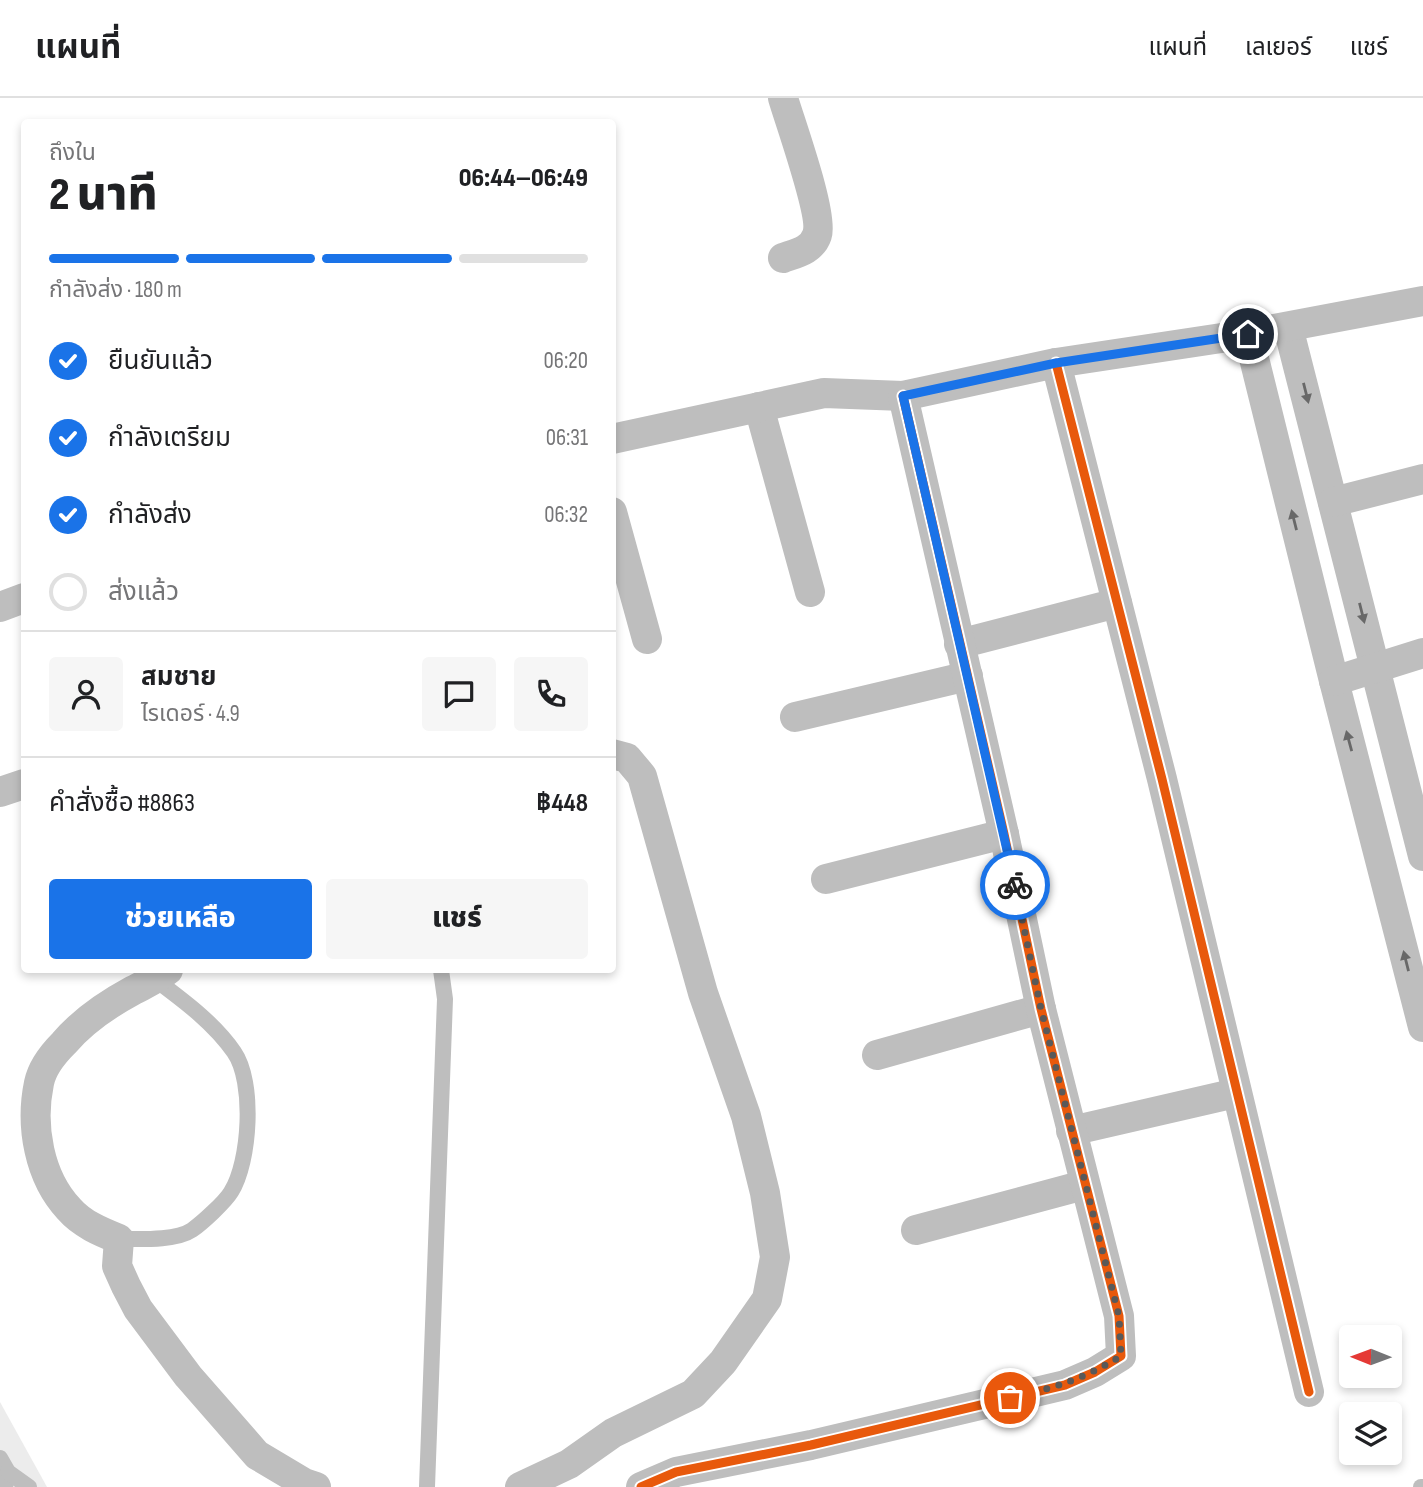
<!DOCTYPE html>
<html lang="th">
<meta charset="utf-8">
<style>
:root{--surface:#fff;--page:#f6f6f6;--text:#202124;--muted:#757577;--line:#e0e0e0;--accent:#1a73e8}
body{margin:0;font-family:"Sofia Sans Condensed","Noto Sans Thai",sans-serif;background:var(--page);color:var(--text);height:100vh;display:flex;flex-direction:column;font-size:26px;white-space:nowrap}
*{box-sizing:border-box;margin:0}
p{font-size:23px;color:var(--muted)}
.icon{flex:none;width:38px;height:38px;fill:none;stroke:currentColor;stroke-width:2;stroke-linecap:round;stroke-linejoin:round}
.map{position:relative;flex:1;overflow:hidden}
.sheet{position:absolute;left:21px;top:21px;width:595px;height:854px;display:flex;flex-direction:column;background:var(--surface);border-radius:7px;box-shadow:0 4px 10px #0003}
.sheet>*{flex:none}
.needle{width:46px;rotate:271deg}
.buttons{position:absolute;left:1339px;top:1227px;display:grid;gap:14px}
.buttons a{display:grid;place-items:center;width:63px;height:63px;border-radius:7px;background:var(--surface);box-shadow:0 4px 10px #0003;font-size:35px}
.pin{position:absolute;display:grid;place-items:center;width:60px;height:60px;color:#fff;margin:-30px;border:4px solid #fff;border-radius:50%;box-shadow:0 2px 7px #0007}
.courier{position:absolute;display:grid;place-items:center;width:70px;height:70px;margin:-35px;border:5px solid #1a73e8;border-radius:50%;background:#fff;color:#222;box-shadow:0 2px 9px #0007}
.summary em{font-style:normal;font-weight:800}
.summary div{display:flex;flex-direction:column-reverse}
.summary{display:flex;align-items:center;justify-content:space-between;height:119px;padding:0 28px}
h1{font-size:46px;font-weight:800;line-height:52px}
.bar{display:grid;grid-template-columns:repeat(4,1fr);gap:10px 7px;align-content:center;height:84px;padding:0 28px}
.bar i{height:9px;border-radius:5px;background:var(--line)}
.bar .on{background:var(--accent)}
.bar p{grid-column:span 4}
.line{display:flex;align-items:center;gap:18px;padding:0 28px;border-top:2px solid var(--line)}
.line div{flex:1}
.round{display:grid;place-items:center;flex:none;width:74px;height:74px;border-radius:7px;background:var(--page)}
ol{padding:0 28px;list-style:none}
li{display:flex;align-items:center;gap:21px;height:77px}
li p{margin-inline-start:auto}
li .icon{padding:7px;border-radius:50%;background:var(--accent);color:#fff;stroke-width:4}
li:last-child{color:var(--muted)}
li i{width:38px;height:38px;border:4px solid var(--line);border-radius:50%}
.button{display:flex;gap:14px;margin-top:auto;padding:14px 28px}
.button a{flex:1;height:80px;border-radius:7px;background:var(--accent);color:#fff;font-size:28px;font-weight:800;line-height:80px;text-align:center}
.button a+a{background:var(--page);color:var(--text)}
header{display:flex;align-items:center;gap:42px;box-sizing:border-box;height:98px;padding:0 35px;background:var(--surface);border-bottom:2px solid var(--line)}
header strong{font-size:33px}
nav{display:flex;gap:38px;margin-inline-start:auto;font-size:24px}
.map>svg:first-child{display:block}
.green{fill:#ececec}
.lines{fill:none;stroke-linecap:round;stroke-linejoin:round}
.service{stroke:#bebebe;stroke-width:16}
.minor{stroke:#bebebe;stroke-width:30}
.cycleway-casing{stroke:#fff;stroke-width:13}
.cycleway{stroke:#e8590c;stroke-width:9}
.oneway{fill:#686868}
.done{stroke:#595959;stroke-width:7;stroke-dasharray:0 12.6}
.route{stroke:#1a73e8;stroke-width:9}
</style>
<header>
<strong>แผนที่</strong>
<nav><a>แผนที่</a><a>เลเยอร์</a><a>แชร์</a></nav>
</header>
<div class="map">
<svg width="1423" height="1389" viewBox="0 0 1423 1389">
<rect width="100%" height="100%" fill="#fff"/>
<path class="green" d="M0,1304L47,1389H0Z"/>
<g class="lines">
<g class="service">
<path d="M119,1141C139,1141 176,1143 192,1132C202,1125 225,1104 231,1094C250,1064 255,984 234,954C214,925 184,903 156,882"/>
<path d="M0,1360L8,1374L5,1389"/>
<path d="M8,1374L29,1389"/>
<path d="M427,1389L445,901L441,872"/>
<path d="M1421,1389H1423"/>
</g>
<g class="minor">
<path d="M783,0C790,24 824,118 817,137C812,152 797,155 783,160"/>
<path d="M1288,229L1423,758"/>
<path d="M1248,236L1334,583L1423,929"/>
<path d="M1056,265L1162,681L1309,1294"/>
<path d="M759,309L810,494"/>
<path d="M612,341L824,295L903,298L1056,265L1248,236L1423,203"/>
<path d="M1333,404L1423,381"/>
<path d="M612,414L647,541"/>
<path d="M0,509L24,500"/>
<path d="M959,546L1117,505"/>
<path d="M1334,583L1423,555"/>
<path d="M795,619L968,578"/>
<path d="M0,694L24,686"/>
<path d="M826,781L1004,736"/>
<path d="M168,872C157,881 145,886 132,893C108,906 81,925 64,945C53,956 42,970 39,985C30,1028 39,1079 69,1111C82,1126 101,1134 119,1141L117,1168L126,1188L138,1211L188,1278L257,1357L304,1385L316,1389"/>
<path d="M877,957L1041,911"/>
<path d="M1071,1033L1236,995"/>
<path d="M916,1132L1084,1087"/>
<path d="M520,1389L569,1366L613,1335L693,1296L723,1264L767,1201L775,1159L765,1095L746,1018L703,895L642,678L627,660L612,656"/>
<path d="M641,1389L676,1374L811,1347L1065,1287L1095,1274L1121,1258L1119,1218L1041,911L1004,736L903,298"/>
</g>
<defs>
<g id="cycleway">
<path d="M1056,265L1162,681L1309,1294"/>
<path d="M641,1389L676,1374L811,1347L1065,1287L1095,1274L1121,1258L1119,1218L1041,911L1004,736L903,298"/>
</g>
</defs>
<use href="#cycleway" class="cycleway-casing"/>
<use href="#cycleway" class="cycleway"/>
</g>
<defs><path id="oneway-solid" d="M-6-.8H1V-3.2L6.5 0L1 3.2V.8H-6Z" transform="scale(1.75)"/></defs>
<g class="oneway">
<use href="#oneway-solid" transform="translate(1306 295) rotate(76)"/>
<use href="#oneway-solid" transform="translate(1294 422) rotate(-104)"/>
<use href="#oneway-solid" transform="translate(1362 515) rotate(76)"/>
<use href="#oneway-solid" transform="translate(1349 643) rotate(-105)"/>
<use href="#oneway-solid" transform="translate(1406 863) rotate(-104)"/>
</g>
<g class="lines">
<path class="done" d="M1010,1300C1053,1290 1082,1282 1121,1258L1119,1218L1041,911L1015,787"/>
<path class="route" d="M1015,787L903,298L1056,265L1248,236"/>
</g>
</svg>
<div class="buttons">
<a><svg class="needle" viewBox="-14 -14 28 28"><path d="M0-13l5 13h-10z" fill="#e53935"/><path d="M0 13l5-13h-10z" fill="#757577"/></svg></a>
<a><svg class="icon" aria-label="layers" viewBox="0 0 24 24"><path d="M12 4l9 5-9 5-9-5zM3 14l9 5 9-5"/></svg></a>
</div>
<div class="pin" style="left:1010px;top:1300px;background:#ea580c"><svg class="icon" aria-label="bag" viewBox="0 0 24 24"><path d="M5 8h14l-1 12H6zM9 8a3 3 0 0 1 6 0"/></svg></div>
<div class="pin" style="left:1248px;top:236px;background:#1f2937"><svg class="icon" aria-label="home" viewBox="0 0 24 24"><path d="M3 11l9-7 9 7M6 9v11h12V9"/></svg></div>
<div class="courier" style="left:1015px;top:787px"><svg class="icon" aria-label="bike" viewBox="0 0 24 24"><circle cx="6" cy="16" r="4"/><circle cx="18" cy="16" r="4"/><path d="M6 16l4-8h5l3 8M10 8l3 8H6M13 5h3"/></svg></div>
<section class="sheet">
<div class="summary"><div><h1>2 นาที</h1><p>ถึงใน</p></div><em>06:44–06:49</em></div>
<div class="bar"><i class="on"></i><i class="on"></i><i class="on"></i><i></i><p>กำลังส่ง · 180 m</p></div>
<ol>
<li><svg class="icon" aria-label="check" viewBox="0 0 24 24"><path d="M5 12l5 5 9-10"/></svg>ยืนยันแล้ว<p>06:20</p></li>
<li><svg class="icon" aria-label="check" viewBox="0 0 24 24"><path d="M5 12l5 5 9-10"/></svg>กำลังเตรียม<p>06:31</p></li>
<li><svg class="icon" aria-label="check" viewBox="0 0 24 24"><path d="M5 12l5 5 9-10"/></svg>กำลังส่ง<p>06:32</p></li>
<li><i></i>ส่งแล้ว</li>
</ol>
<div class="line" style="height:126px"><a class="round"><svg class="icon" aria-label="person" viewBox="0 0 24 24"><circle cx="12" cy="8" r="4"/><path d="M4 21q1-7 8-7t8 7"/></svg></a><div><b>สมชาย</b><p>ไรเดอร์ · 4.9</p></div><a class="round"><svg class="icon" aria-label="chat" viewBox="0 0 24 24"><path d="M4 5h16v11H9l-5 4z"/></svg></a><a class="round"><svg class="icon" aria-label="phone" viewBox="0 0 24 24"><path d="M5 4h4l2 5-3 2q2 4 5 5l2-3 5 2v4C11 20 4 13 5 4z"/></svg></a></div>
<div class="line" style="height:91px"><div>คำสั่งซื้อ #8863</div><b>฿448</b></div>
<div class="button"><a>ช่วยเหลือ</a><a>แชร์</a></div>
</section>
</div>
